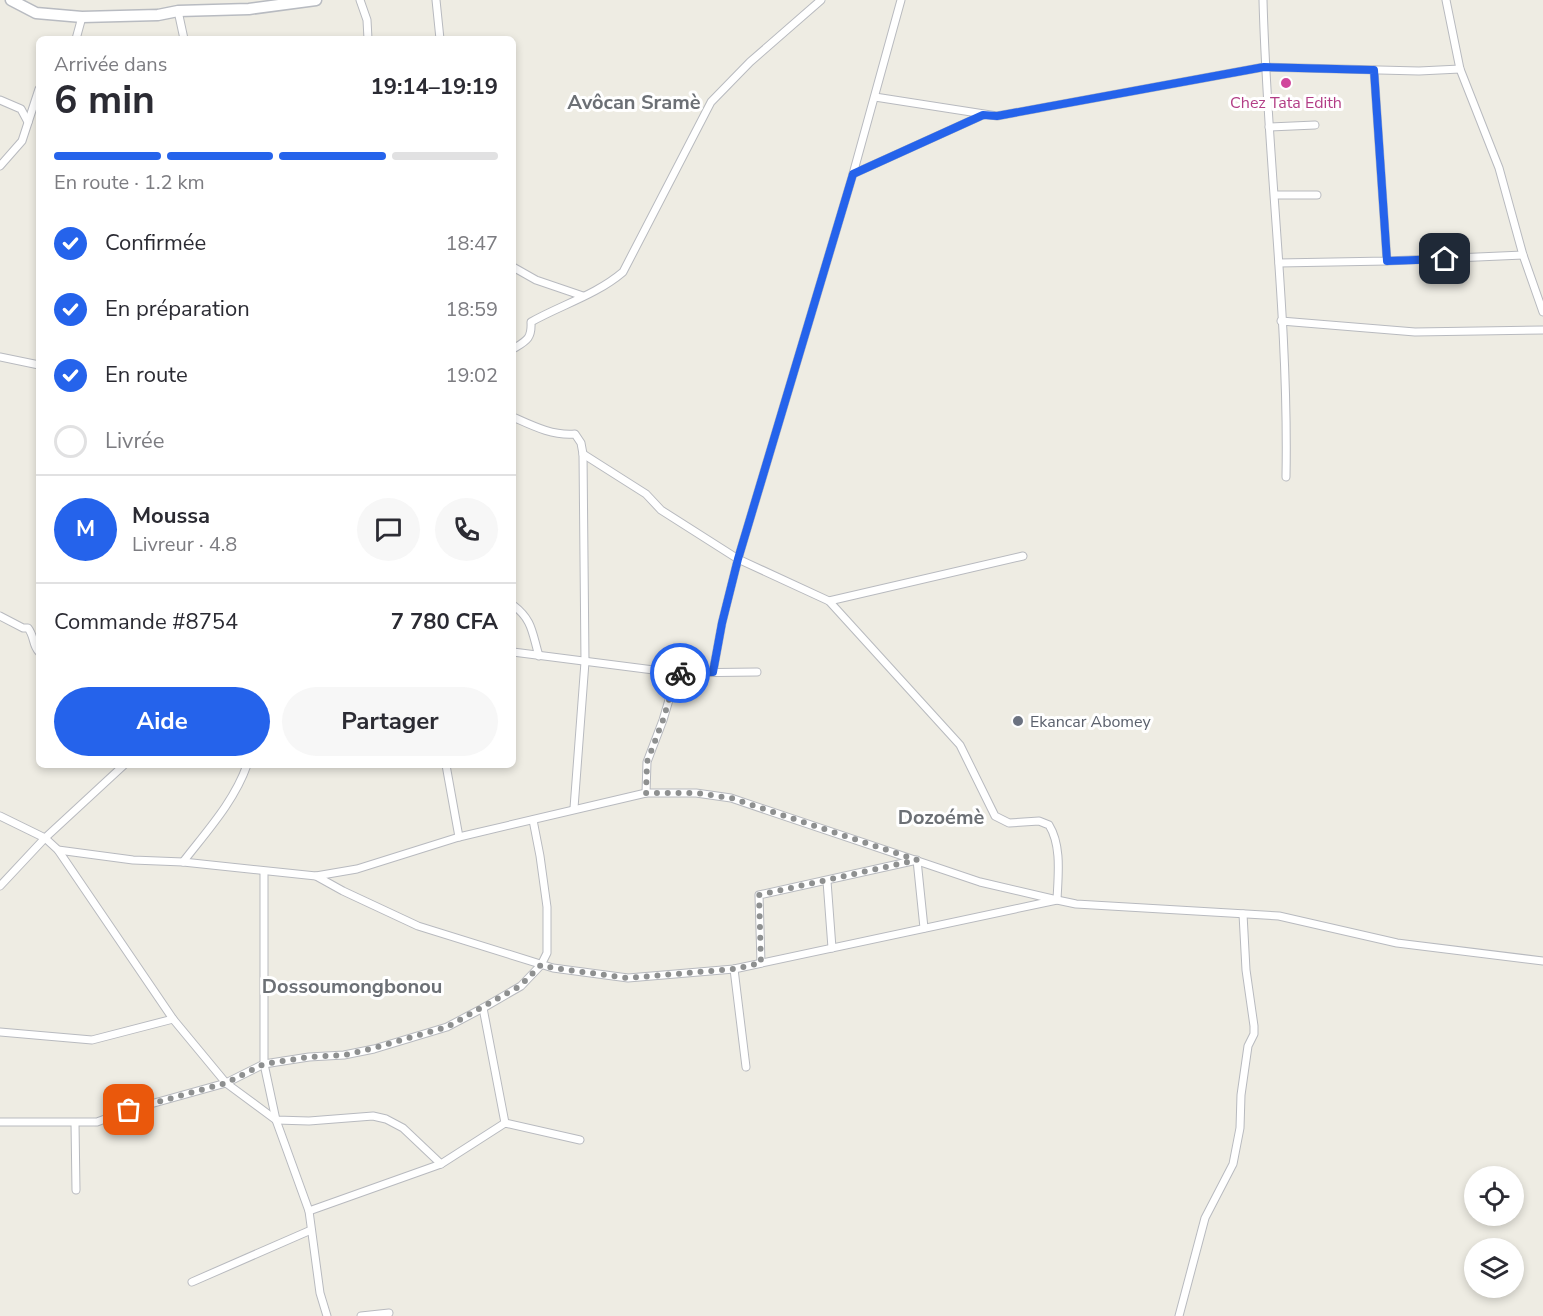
<!DOCTYPE html>
<html lang="fr">
<meta charset="utf-8">
<style>
:root{--surface:#fff;--page:#f7f7f7;--text:#2b2b33;--muted:#7c7c81;--line:#e1e1e2;--accent:#2563eb}
body{margin:0;font-family:"Nunito Sans",sans-serif;background:var(--page);color:var(--text);height:100vh;display:flex;flex-direction:column;font-size:22px;white-space:nowrap}
*{box-sizing:border-box;margin:0}
p{font-size:20px;color:var(--muted)}
.icon{flex:none;width:33px;height:33px;fill:none;stroke:currentColor;stroke-width:2;stroke-linecap:round;stroke-linejoin:round}
.map{position:relative;flex:1;overflow:hidden}
.drawer{position:absolute;left:36px;top:36px;width:480px;height:732px;display:flex;flex-direction:column;background:var(--surface);border-radius:9px;box-shadow:0 3px 9px #0003}
.drawer>*{flex:none}
.tools{position:absolute;left:1464px;top:1166px;display:grid;gap:12px}
.tools a{display:grid;place-items:center;width:60px;height:60px;border-radius:50%;background:var(--surface);box-shadow:0 3px 9px #0003;font-size:30px}
.pin{position:absolute;display:grid;place-items:center;width:51px;height:51px;color:#fff;margin:-26px;border-radius:12px;box-shadow:0 3px 9px #0006}
.courier{position:absolute;display:grid;place-items:center;width:60px;height:60px;margin:-30px;border:4px solid #2563eb;border-radius:50%;background:#fff;color:#222;box-shadow:0 2px 8px #0007}
.head em{font-style:normal;font-weight:700}
.head div{display:flex;flex-direction:column-reverse}
.head{display:flex;align-items:center;justify-content:space-between;height:102px;padding:0 18px}
h1{font-size:39px;font-weight:700;line-height:45px}
.bar{display:grid;grid-template-columns:repeat(4,1fr);gap:9px 6px;align-content:center;height:72px;padding:0 18px}
.bar i{height:8px;border-radius:4px;background:var(--line)}
.bar .selected{background:var(--accent)}
.bar p{grid-column:span 4}
.line{display:flex;align-items:center;gap:15px;padding:0 18px;border-top:2px solid var(--line)}
.line div{flex:1}
.round{display:grid;place-items:center;flex:none;width:63px;height:63px;border-radius:32px;background:var(--page)}
ol{padding:0 18px;list-style:none}
li{display:flex;align-items:center;gap:18px;height:66px}
li p{margin-inline-start:auto}
li .icon{padding:6px;border-radius:50%;background:var(--accent);color:#fff;stroke-width:4}
li:last-child{color:var(--muted)}
li i{width:33px;height:33px;border:3px solid var(--line);border-radius:50%}
.primary-button{display:flex;gap:12px;margin-top:auto;padding:12px 18px}
.primary-button a{flex:1;height:69px;border-radius:36px;background:var(--accent);color:#fff;font-size:24px;font-weight:700;line-height:69px;text-align:center}
.primary-button a+a{background:var(--page);color:var(--text)}
.map>svg:first-child{display:block}
.lines{fill:none;stroke-linecap:round;stroke-linejoin:round}
.minor-casing{stroke:#b8babf;stroke-width:9}
.secondary-casing{stroke:#b8bbc1;stroke-width:13}
.minor{stroke:#fff;stroke-width:7}
.secondary{stroke:#fff;stroke-width:10}
.done{stroke:#8e9090;stroke-width:6;stroke-dasharray:0 10.8}
.route{stroke:#2563eb;stroke-width:8}
.hotel-dot{fill:#d1479c;stroke:#fff;stroke-width:2}
.worship-dot{fill:#6b7280;stroke:#fff;stroke-width:2}
.labels{text-anchor:middle;stroke-width:6;stroke-linejoin:round;paint-order:stroke}
.hotel-label{font-size:16px;fill:#b23c85;stroke:#fff}
.worship-label{font-size:16px;fill:#5b616d;stroke:#fff;text-anchor:start}
.quarter-label{font-size:20px;font-weight:bold;fill:#6c7075;stroke:#fff}
</style>
<div class="map">
<svg width="1543" height="1316" viewBox="0 0 1543 1316">
<rect width="100%" height="100%" fill="#eeece3"/>
<g class="lines">
<defs>
<g id="minor">
<path d="M360,0L367,20L368,39"/>
<path d="M436,0L440,39"/>
<path d="M1263,0C1267,159 1289,318 1286,477"/>
<path d="M1446,0L1460,69L1499,168L1523,255L1543,312"/>
<path d="M178,11L184,39"/>
<path d="M76,39L82,17"/>
<path d="M1374,70L1387,261"/>
<path d="M875,97L997,116L1264,67L1419,71L1460,69"/>
<path d="M0,100L21,109L28,122"/>
<path d="M1269,127L1315,125"/>
<path d="M0,166L22,141L39,89"/>
<path d="M853,174L983,115"/>
<path d="M1275,195H1317"/>
<path d="M1279,263L1387,261L1523,255"/>
<path d="M513,267L536,280L583,296"/>
<path d="M1281,321L1415,332L1543,330"/>
<path d="M513,349C526,341 532,339 531,322C561,305 596,295 623,272L711,102L750,62L821,0"/>
<path d="M0,357L39,365"/>
<path d="M513,417C533,426 553,436 575,434L581,443L583,454L585,662L574,808"/>
<path d="M829,601L1023,556"/>
<path d="M513,605C533,620 532,633 539,656"/>
<path d="M0,616L23,628H28C35,637 32,645 39,652"/>
<path d="M513,652L677,673L757,672"/>
<path d="M713,672L722,623L738,559L853,174L901,0"/>
<path d="M446,765L459,837"/>
<path d="M646,793L647,762L663,720L677,673"/>
<path d="M0,816L45,838L58,850L133,860L183,862L316,876L343,891L418,926L553,968L628,978L734,969L1057,900L1076,904L1279,916L1397,943L1543,961"/>
<path d="M58,850L173,1019L226,1083L276,1120L309,1121L373,1116L386,1119L403,1128L441,1164"/>
<path d="M183,862C206,832 234,802 247,765"/>
<path d="M264,872V1064L276,1120L309,1211L320,1293L327,1316"/>
<path d="M316,876L357,869L459,837L646,793H696L731,798L980,882L1057,900C1058,876 1062,846 1049,825L1039,821L1009,823L995,816L960,745L829,601L738,559L661,510L646,494L583,454"/>
<path d="M827,881L832,948"/>
<path d="M0,886L45,838L124,765"/>
<path d="M761,963L759,895L917,860L924,928"/>
<path d="M734,969L746,1067"/>
<path d="M483,1008L505,1123"/>
<path d="M0,1032L92,1040L173,1019"/>
<path d="M0,1122H97L129,1110L226,1083L264,1064L309,1057L344,1055L374,1049L447,1027L483,1008L521,986L541,965L547,953V907L540,856L533,820"/>
<path d="M75,1123L76,1190"/>
<path d="M309,1211L441,1164L505,1123L580,1140"/>
<path d="M192,1282L311,1230"/>
<path d="M361,1316L389,1313"/>
<path d="M1179,1316L1205,1218L1233,1164L1240,1128L1241,1095L1248,1046L1254,1034V1026L1246,970L1243,914"/>
</g>
<path id="secondary" d="M11,0L36,13L82,17L158,15L178,11L249,9L316,0"/>
</defs>
<use href="#minor" class="minor-casing"/>
<use href="#secondary" class="secondary-casing"/>
<use href="#minor" class="minor"/>
<use href="#secondary" class="secondary"/>
</g>
<g class="lines">
<path class="done" d="M129,1110L226,1083L264,1064L309,1057L345,1055L374,1048L447,1027L520,986L541,965L553,968L628,978L734,969L761,963L759,895L917,860L731,798L696,793H646L647,762L663,720L677,673H680"/>
<path class="route" d="M680,673L713,672L722,623L738,559L853,174L983,115L997,116L1264,67L1374,70L1387,261L1445,259"/>
</g>
<circle class="hotel-dot" cx="1286" cy="83" r="6"/>
<circle class="worship-dot" cx="1018" cy="721" r="6"/>
<g class="labels">
<g class="hotel-label">
<text x="1286" y="108">Chez Tata Edith</text>
</g>
<g class="worship-label">
<text x="1030" y="727">Ekancar Abomey</text>
</g>
<g class="quarter-label">
<text x="634" y="109">Avôcan Sramè</text>
<text x="941" y="824">Dozoémè</text>
<text x="352" y="993">Dossoumongbonou</text>
</g>
</g>
</svg>
<div class="tools">
<a><svg class="icon" aria-label="locate" viewBox="0 0 24 24"><circle cx="12" cy="12" r="6"/><path d="M12 2v4M12 18v4M2 12h4M18 12h4"/></svg></a>
<a><svg class="icon" aria-label="layers" viewBox="0 0 24 24"><path d="M12 4l9 5-9 5-9-5zM3 14l9 5 9-5"/></svg></a>
</div>
<div class="pin" style="left:129px;top:1110px;background:#ea580c"><svg class="icon" aria-label="bag" viewBox="0 0 24 24"><path d="M5 8h14l-1 12H6zM9 8a3 3 0 0 1 6 0"/></svg></div>
<div class="pin" style="left:1445px;top:259px;background:#1f2937"><svg class="icon" aria-label="home" viewBox="0 0 24 24"><path d="M3 11l9-7 9 7M6 9v11h12V9"/></svg></div>
<div class="courier" style="left:680px;top:673px"><svg class="icon" aria-label="bike" viewBox="0 0 24 24"><circle cx="6" cy="16" r="4"/><circle cx="18" cy="16" r="4"/><path d="M6 16l4-8h5l3 8M10 8l3 8H6M13 5h3"/></svg></div>
<section class="drawer">
<div class="head"><div><h1>6 min</h1><p>Arrivée dans</p></div><em>19:14–19:19</em></div>
<div class="bar"><i class="selected"></i><i class="selected"></i><i class="selected"></i><i></i><p>En route · 1.2 km</p></div>
<ol>
<li><svg class="icon" aria-label="check" viewBox="0 0 24 24"><path d="M5 12l5 5 9-10"/></svg>Confirmée<p>18:47</p></li>
<li><svg class="icon" aria-label="check" viewBox="0 0 24 24"><path d="M5 12l5 5 9-10"/></svg>En préparation<p>18:59</p></li>
<li><svg class="icon" aria-label="check" viewBox="0 0 24 24"><path d="M5 12l5 5 9-10"/></svg>En route<p>19:02</p></li>
<li><i></i>Livrée</li>
</ol>
<div class="line" style="height:108px"><b class="round" style="background:var(--accent);color:#fff">M</b><div><b>Moussa</b><p>Livreur · 4.8</p></div><a class="round"><svg class="icon" aria-label="chat" viewBox="0 0 24 24"><path d="M4 5h16v11H9l-5 4z"/></svg></a><a class="round"><svg class="icon" aria-label="phone" viewBox="0 0 24 24"><path d="M5 4h4l2 5-3 2q2 4 5 5l2-3 5 2v4C11 20 4 13 5 4z"/></svg></a></div>
<div class="line" style="height:78px"><div>Commande #8754</div><b>7 780 CFA</b></div>
<div class="primary-button"><a>Aide</a><a>Partager</a></div>
</section>
</div>
